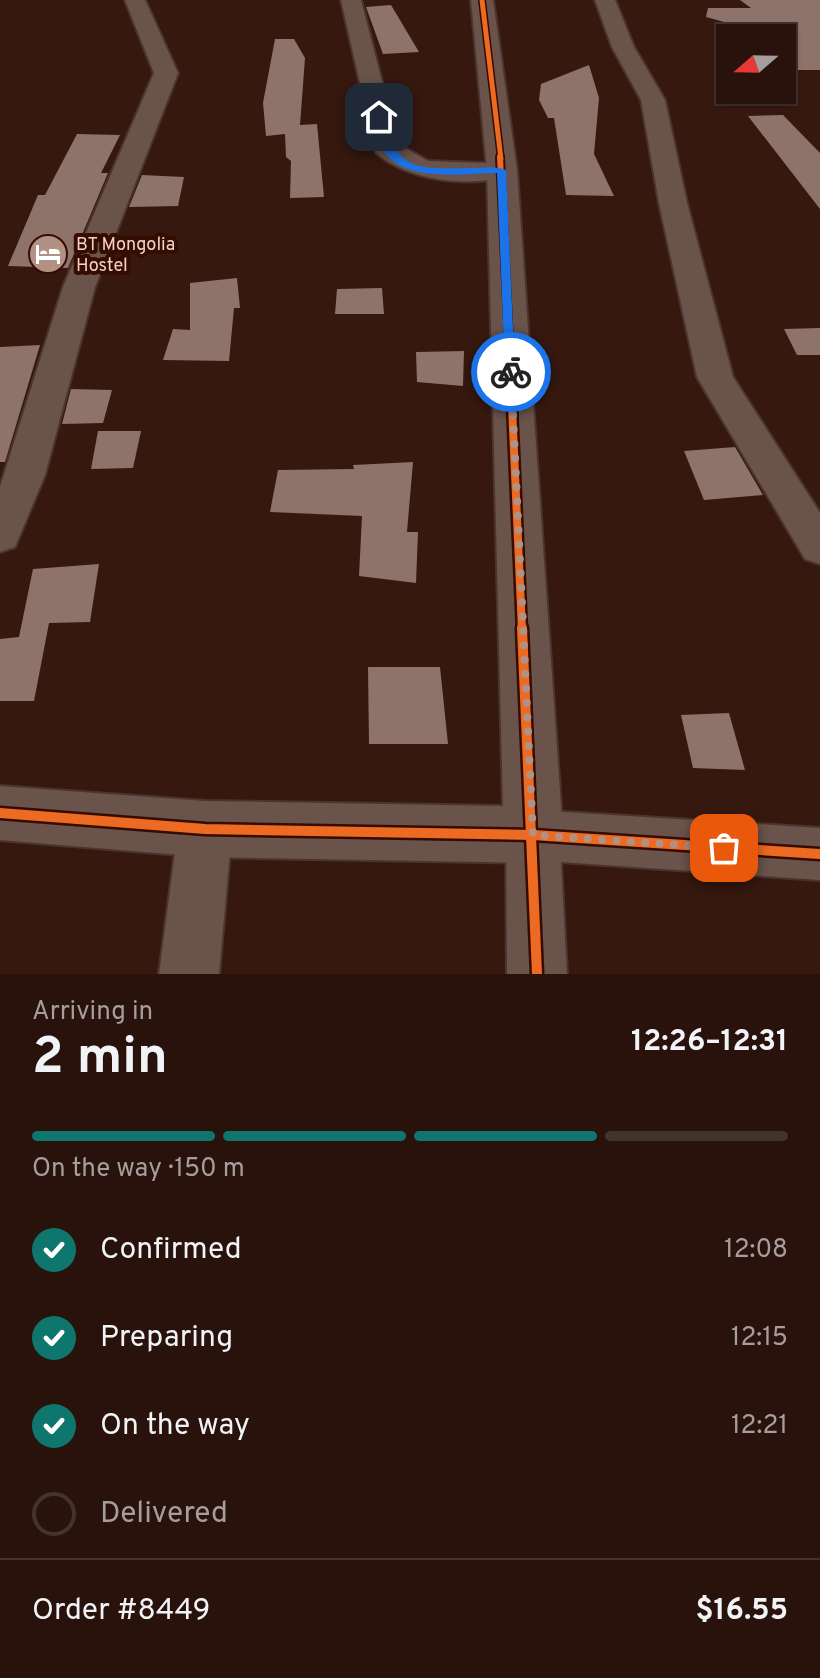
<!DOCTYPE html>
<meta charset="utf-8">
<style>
:root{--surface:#28120b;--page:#301b14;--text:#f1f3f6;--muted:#a59e9d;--line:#44322c;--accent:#0f766e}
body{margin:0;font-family:Overpass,sans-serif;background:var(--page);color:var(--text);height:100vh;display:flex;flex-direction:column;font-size:30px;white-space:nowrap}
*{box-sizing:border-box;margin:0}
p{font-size:26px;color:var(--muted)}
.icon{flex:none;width:44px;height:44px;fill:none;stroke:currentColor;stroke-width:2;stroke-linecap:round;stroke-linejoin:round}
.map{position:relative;height:974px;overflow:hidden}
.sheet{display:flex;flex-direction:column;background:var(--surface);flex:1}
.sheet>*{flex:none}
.needle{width:52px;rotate:250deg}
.fabs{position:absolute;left:716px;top:24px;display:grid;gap:16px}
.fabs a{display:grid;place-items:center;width:80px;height:80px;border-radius:0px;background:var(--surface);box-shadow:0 2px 6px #0004,0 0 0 2px var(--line);font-size:40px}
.pin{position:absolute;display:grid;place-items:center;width:68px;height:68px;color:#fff;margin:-34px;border-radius:16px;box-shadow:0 4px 12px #0006}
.courier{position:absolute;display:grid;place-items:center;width:80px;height:80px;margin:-40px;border:6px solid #1a73e8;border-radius:50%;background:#fff;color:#222;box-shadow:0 2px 10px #0007}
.overview em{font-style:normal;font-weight:700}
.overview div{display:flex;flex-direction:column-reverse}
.overview{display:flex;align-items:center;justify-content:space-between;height:136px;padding:0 32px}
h1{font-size:52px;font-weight:700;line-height:60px}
.bar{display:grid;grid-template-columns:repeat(4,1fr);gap:12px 8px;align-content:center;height:96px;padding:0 32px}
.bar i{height:10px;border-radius:6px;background:var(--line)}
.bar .on{background:var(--accent)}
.bar p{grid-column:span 4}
.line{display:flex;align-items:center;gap:20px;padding:0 32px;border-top:2px solid var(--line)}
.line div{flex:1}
ol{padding:0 32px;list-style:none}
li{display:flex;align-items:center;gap:24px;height:88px}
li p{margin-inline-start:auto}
li .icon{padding:8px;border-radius:50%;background:var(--accent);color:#fff;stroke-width:4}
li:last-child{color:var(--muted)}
li i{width:44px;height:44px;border:4px solid var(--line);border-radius:50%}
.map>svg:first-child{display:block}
.building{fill:#8e736a}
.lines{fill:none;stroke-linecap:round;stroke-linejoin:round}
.minor-casing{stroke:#4b342e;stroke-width:4}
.tertiary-casing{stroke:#4b342e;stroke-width:4}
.minor{fill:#6a534a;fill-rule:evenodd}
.tertiary{fill:#6a534a;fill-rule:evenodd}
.cycleway-far3-casing{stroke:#350c00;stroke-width:8}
.cycleway-far2-casing{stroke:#350c00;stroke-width:10}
.cycleway-far1-casing{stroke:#350c00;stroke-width:13}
.cycleway-casing{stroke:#350c00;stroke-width:15}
.cycleway-far3{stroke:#ed6a23;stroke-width:5}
.cycleway-far2{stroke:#ed6a23;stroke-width:6}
.cycleway-far1{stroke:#ed6a23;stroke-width:8}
.cycleway{stroke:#ed6a23;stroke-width:10}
.route{fill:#1a73e8}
.done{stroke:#b29185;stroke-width:8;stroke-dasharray:0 14.4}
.labels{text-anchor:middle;stroke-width:8;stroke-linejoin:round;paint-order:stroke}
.far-poi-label{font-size:18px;fill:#f5d2c5;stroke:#350c00;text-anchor:start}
</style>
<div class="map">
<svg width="820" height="974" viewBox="0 0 820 974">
<rect width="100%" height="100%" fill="#36180f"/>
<g class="building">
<path d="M740,0H820V70H782V38L706,17L708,8H751Z"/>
<path d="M391,5L419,52L383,54L366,7Z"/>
<path d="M275,39H294L305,58L300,125L317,124L324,197L290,198L291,161L286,157L285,134L266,136L263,103Z"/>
<path d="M589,65L599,98L594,154L614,196L566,195L554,118H548L539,100L541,84Z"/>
<path d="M783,115L820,153V209L748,116Z"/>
<path d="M77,134L120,135L101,173H108L68,268L8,266L38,195H45Z"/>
<path d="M142,175L184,177L178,206L129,207Z"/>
<path d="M237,278L240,308H234L229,361L163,360L173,329L190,330V283Z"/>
<path d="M382,288L384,314H335L337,289Z"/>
<path d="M820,328V355H797L784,329Z"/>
<path d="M40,345L5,462H0V347Z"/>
<path d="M464,351L463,386L417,382L416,352Z"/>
<path d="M71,389L112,390L103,423L62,424Z"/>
<path d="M98,431H141L133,468L91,469Z"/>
<path d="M735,447L763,495L704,500L684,451Z"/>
<path d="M413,462L407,532H418L416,583L359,576L362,516L270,512L278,470L354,469L353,465Z"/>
<path d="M99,564L90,622L49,623L34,701H0V639L19,637L33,569Z"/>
<path d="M368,667H440L448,744H369Z"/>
<path d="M729,713L745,770L693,768L681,715Z"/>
</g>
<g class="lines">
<defs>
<g id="minor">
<path d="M125,0H145L178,73L95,287L45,475L15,547L0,552V487L63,287L154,73Z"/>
<path d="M341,0H361L398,144L428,161L512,164L516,170L512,176C468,187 411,182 376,153Z"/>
<path d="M595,0H615L634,47L665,100L687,203L733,377L820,513V564L805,559L697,377L659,203L641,100L612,47Z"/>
<path d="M205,804L224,811L232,829L219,974H159L178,829L186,811Z"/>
<path d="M533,810L820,828V880L561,862L567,974H507L506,835L514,817Z"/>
</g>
<path id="tertiary" d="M471,0H493L517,170L563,835L554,855L533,863L205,857L0,840V786L205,801L503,806L487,170Z"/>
</defs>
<use href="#minor" class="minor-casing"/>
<use href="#tertiary" class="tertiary-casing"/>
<use href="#minor" class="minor"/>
<use href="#tertiary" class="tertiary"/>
<defs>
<path id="cycleway-far3" d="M482,0L501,159"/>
<path id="cycleway-far2" d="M500,157L510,364"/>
<path id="cycleway-far1" d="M510,362L522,630"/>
<g id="cycleway">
<path d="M522,628L537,974"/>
<path d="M0,813L205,829L533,835L820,854"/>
</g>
</defs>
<use href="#cycleway-far3" class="cycleway-far3-casing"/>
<use href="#cycleway-far2" class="cycleway-far2-casing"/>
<use href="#cycleway-far1" class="cycleway-far1-casing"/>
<use href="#cycleway" class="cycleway-casing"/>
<use href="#cycleway-far3" class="cycleway-far3"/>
<use href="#cycleway-far2" class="cycleway-far2"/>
<use href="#cycleway-far1" class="cycleway-far1"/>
<use href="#cycleway" class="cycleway"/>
</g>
<path class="route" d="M379,115L383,117C397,176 423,168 475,168C485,168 497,166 506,170L515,375L505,372L497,173C462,173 405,184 382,149C377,140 377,127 374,117Z"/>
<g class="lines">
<path class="done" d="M511,372L533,835L724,848"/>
</g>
<defs>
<symbol id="hotel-disc" viewBox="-11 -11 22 22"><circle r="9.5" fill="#b29185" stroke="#350c00"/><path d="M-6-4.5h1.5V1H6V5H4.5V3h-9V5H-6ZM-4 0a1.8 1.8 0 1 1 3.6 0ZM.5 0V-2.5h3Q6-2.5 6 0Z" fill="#fff"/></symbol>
</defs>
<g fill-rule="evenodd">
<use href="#hotel-disc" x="26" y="232" width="44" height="44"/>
</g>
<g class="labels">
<g class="far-poi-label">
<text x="76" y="250">BT Mongolia<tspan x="76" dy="21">Hostel</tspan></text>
</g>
</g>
</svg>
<div class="fabs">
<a><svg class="needle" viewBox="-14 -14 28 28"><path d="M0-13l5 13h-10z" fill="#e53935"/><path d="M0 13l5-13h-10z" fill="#a59e9d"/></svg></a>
</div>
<div class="pin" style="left:724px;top:848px;background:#ea580c"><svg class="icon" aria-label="bag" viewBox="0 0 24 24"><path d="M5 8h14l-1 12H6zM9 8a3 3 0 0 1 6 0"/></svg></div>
<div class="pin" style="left:379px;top:117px;background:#1f2937"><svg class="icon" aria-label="home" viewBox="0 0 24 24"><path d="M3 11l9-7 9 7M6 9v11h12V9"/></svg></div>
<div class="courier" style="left:511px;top:372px"><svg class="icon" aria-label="bike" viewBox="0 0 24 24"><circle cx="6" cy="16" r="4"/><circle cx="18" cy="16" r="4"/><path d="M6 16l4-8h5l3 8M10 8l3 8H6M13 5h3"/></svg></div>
</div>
<section class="sheet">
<div class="overview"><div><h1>2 min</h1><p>Arriving in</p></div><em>12:26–12:31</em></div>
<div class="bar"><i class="on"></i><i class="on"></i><i class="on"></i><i></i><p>On the way · 150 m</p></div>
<ol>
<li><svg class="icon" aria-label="check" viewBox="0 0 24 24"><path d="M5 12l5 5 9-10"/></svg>Confirmed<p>12:08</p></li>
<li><svg class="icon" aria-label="check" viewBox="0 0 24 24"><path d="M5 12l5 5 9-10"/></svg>Preparing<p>12:15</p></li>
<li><svg class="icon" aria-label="check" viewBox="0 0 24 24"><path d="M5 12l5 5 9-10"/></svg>On the way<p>12:21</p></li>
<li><i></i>Delivered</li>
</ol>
<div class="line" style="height:104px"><div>Order #8449</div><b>$16.55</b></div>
</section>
